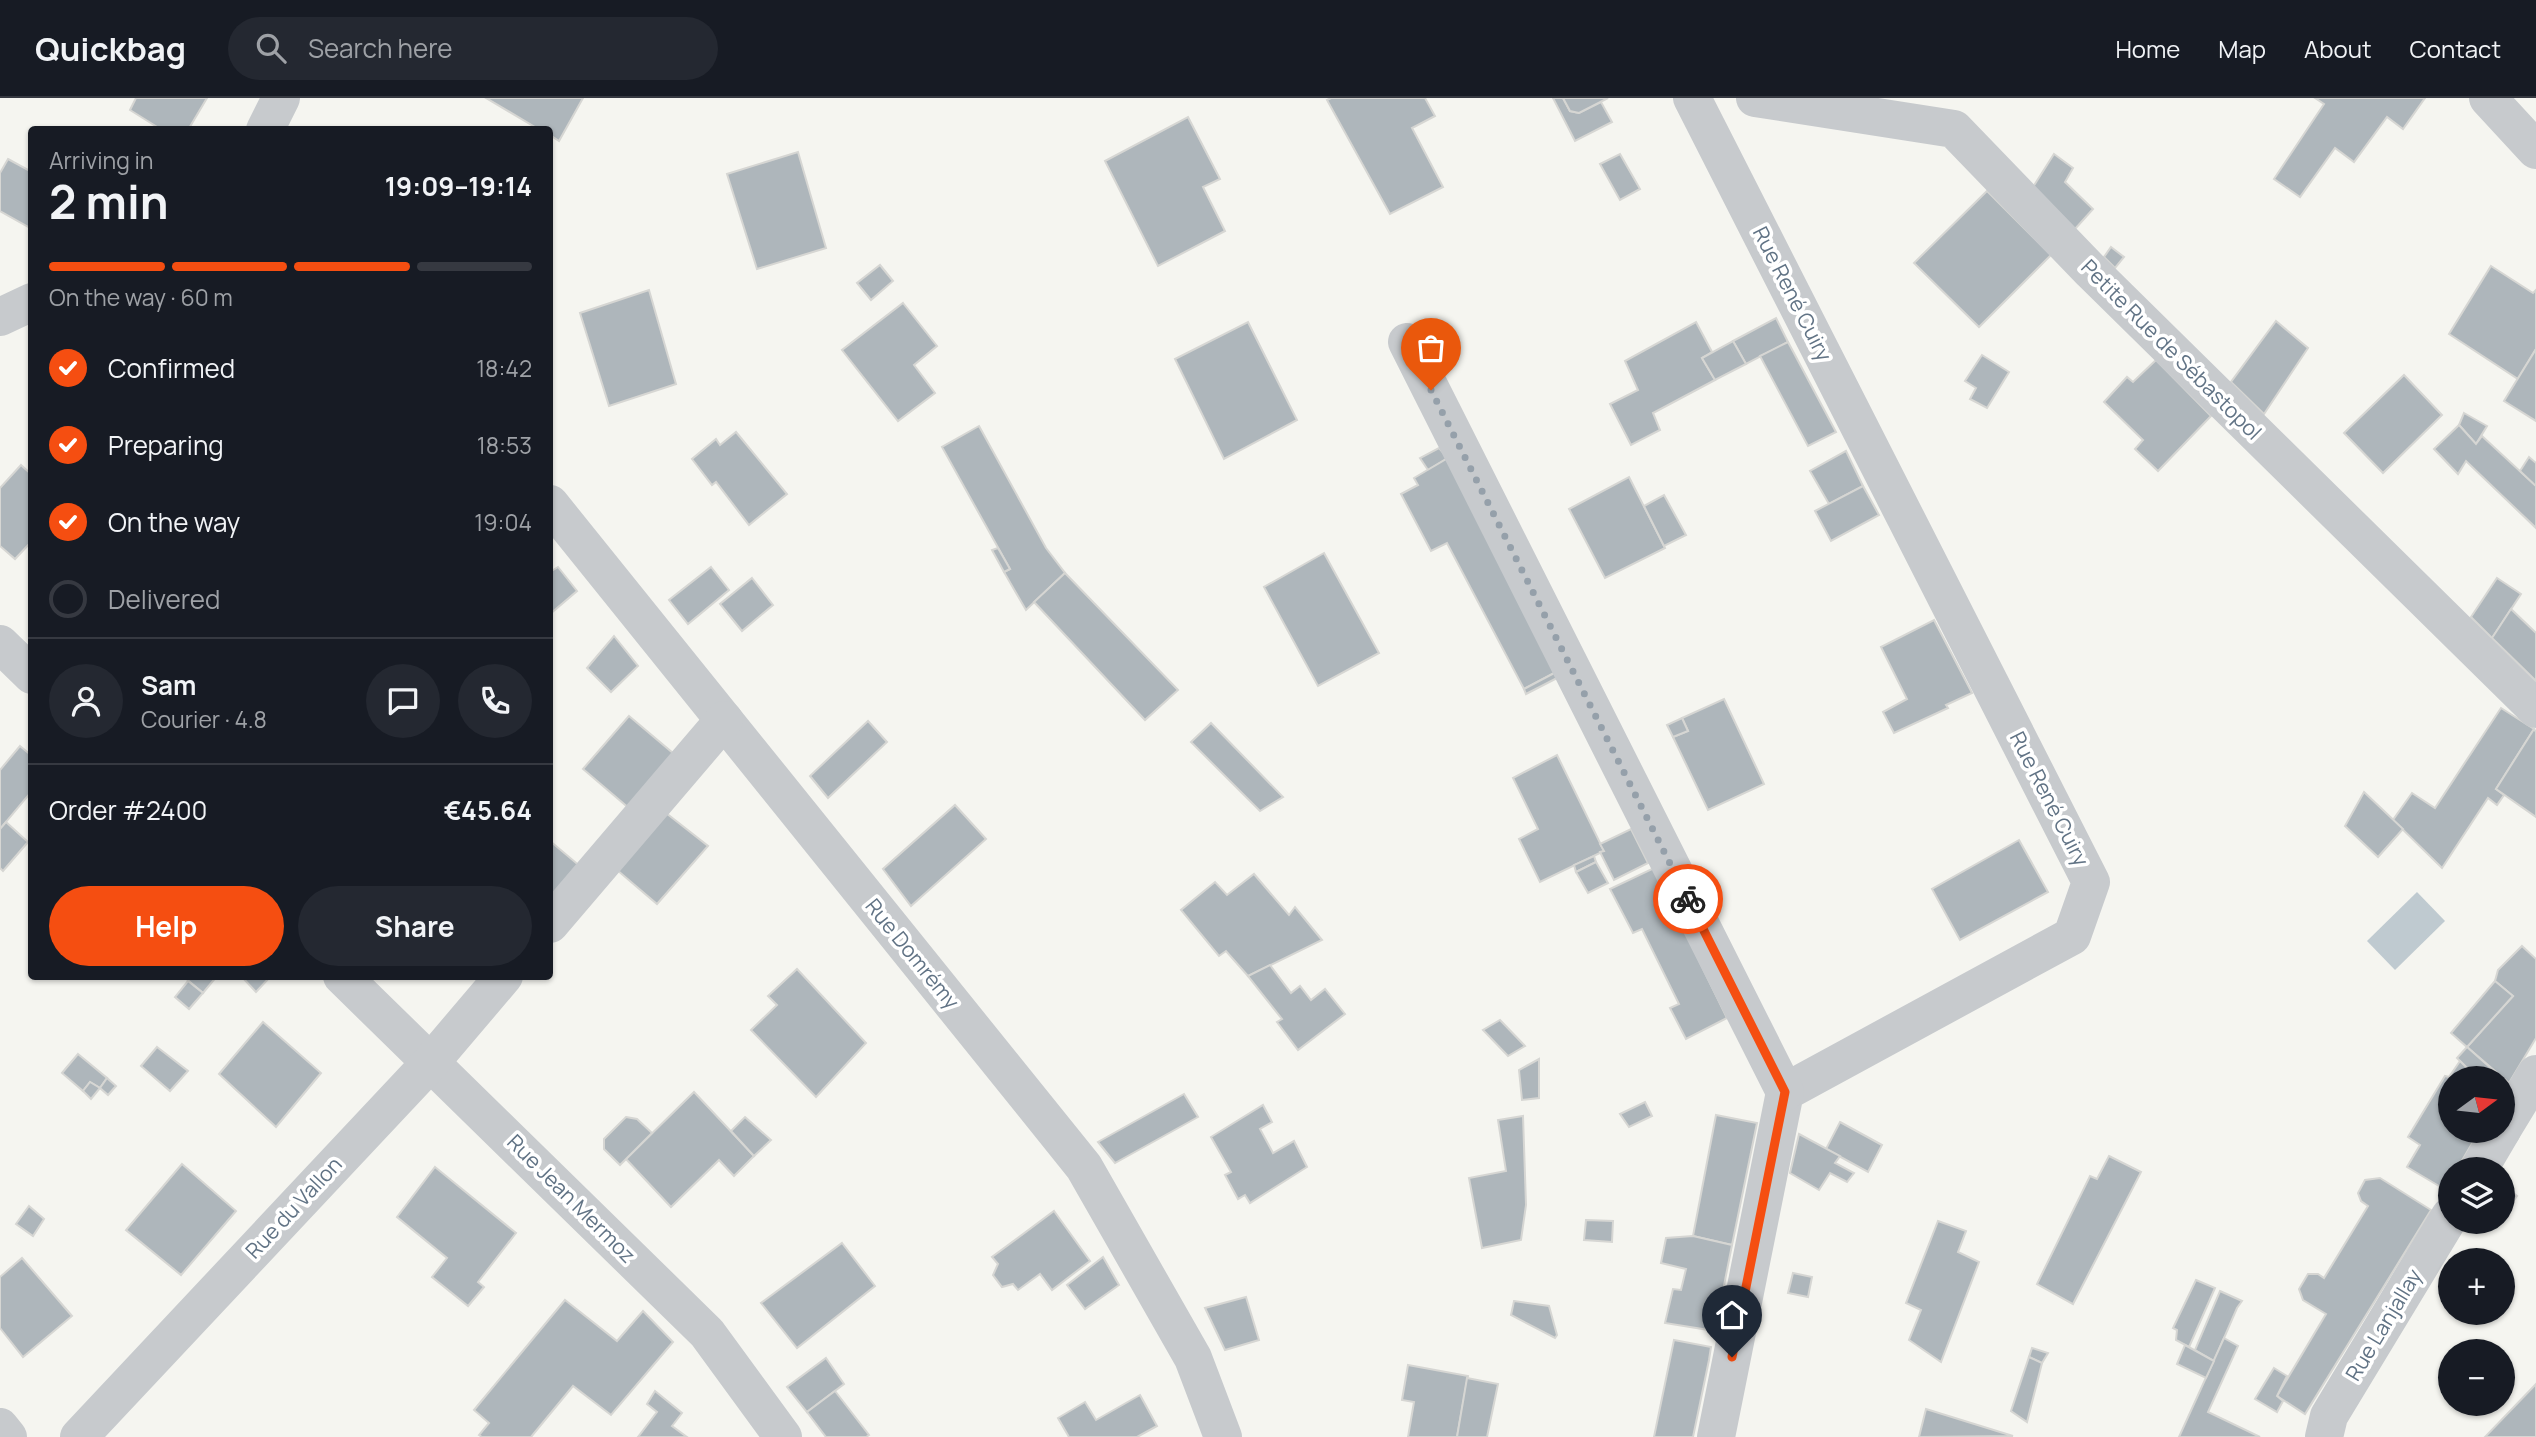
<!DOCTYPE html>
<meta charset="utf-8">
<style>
:root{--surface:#171b24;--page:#242831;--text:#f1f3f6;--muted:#9ea1a6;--line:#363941;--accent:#f54e11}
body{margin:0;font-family:Manrope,sans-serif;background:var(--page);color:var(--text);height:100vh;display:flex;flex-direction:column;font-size:26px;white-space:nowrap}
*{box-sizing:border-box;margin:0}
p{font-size:23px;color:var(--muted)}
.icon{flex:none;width:38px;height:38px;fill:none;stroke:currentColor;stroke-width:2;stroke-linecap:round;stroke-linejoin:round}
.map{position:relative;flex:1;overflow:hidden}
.panel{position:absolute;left:28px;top:28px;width:525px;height:854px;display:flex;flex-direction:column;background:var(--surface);border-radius:7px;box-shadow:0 2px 5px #0004}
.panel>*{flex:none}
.needle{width:46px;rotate:75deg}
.controls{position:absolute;left:2438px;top:968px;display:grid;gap:14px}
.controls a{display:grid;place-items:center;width:77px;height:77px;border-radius:50%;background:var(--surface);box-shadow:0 2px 5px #0004;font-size:35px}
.pin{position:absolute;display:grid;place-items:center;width:60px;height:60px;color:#fff;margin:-72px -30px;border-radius:50% 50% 50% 0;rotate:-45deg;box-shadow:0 0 7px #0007}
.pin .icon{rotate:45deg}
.courier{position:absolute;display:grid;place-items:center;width:70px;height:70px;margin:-35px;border:5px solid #f54e11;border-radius:50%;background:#fff;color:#222;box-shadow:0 2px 9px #0007}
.head em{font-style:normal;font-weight:700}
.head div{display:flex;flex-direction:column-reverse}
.head{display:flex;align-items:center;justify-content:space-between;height:119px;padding:0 21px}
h1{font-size:46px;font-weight:700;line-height:52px}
.bar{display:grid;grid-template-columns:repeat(4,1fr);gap:10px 7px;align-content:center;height:84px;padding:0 21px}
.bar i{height:9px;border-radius:5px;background:var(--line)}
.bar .current{background:var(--accent)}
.bar p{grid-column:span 4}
.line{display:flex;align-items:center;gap:18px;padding:0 21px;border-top:2px solid var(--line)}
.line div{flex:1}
.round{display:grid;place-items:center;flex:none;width:74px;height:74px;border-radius:37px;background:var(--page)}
ol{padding:0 21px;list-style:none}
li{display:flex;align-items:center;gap:21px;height:77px}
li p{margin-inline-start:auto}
li .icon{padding:7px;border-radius:50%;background:var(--accent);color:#fff;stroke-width:4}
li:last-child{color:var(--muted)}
li i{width:38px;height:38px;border:4px solid var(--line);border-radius:50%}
.button{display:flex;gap:14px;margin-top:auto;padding:14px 21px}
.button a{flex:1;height:80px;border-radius:42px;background:var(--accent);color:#fff;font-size:28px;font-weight:700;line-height:80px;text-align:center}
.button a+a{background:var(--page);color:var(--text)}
header{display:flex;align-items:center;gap:42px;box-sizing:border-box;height:98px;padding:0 35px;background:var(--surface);border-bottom:2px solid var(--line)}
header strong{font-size:33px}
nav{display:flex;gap:38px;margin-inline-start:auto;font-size:24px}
.search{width:490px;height:63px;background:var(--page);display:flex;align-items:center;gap:18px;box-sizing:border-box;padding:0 24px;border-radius:38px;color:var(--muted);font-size:26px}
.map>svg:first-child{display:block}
.water{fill:#bfcad0}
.building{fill:#aeb6bb;stroke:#d6d6d3;stroke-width:2}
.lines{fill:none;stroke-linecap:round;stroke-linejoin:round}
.minor{stroke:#c7cacd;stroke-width:38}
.done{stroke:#95a0aa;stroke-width:7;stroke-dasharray:0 12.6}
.route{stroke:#f54e11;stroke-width:9}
.labels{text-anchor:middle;stroke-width:7;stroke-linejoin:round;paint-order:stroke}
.street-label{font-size:21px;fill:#617385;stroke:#fff}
</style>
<header>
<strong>Quickbag</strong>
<div class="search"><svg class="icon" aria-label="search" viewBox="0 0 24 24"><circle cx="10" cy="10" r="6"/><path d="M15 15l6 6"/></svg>Search here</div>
<nav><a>Home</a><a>Map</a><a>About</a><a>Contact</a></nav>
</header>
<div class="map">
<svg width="2536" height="1339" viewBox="0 0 2536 1339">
<rect width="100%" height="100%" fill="#f5f5f0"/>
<path class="water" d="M2417,794L2445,823L2395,872L2367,843Z"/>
<g class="building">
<path d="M136,0H207L188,32H162L130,12Z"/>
<path d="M486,0H583L559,43L550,37V32H540Z"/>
<path d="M1331,0H1425L1435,18L1412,30L1443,89L1390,116L1327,2Z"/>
<path d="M1553,0H1563L1570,13L1579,15L1601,4L1612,24L1575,43Z"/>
<path d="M1563,0H1608L1579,15L1570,13Z"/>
<path d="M2315,0H2425L2403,31L2387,19L2354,64L2335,50L2300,99L2274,81L2324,6Z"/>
<path d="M1188,19L1220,81L1203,89L1225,133L1158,168L1105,63Z"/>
<path d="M798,54L826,150L757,171L727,76Z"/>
<path d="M1620,56L1640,91L1620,102L1600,66Z"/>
<path d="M2054,56L2073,70L2065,84L2093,111L2075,131L2033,89Z"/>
<path d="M8,61L32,74V131L0,113V75Z"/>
<path d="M1987,93L2051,157L1979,229L1914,165Z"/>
<path d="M2111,149L2124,159L2115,170L2104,159Z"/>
<path d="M880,167L893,183L871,202L857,185Z"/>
<path d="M2491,168L2533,195L2536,192V251L2518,281L2449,236Z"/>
<path d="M649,192L676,286L609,308L580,215Z"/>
<path d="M903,205L937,248L914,267L935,295L898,323L842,252Z"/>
<path d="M1776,220L1788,244L1746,266L1733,243Z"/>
<path d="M2276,223L2308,250L2264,316L2231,284Z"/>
<path d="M1248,224L1297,322L1224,361L1175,261Z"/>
<path d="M1696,224L1712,254L1702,260L1715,282L1653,315L1660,332L1631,347L1610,306L1638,292L1625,263Z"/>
<path d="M1733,243L1746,266L1715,282L1702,260Z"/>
<path d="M1788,244L1836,334L1808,348L1760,258Z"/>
<path d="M2536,251V323L2504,303Z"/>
<path d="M1982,257L2009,274L1987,310L1970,301L1976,290L1965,283Z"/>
<path d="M2156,262L2211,318L2158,373L2135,351L2143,342L2104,304L2127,279L2133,284Z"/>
<path d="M2404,277L2442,317L2383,375L2344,335Z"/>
<path d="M2464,315L2487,328L2476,346L2459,327Z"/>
<path d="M2459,327L2476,346L2482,338L2536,388V430L2466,363L2458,376L2434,351Z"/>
<path d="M979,328L1046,450L1065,475L1026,512L1004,474L1010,471L942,349Z"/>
<path d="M736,334L787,396L749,427L716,384L712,387L692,361L716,341L720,347Z"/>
<path d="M1439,350L1448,360L1428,372L1420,360Z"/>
<path d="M1846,353L1863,388L1829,406L1810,373Z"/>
<path d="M2529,359L2536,365V388L2520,373Z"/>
<path d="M1448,360L1558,573L1524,591L1447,445L1431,453L1401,396L1418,387L1414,380Z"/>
<path d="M21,367L32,377V443L15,461L0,448V390Z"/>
<path d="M1629,379L1665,450L1605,480L1569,411Z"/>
<path d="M1863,388L1879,417L1831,443L1815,413Z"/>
<path d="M1664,397L1686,437L1664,448L1644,408Z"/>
<path d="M998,450L1010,471L1004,474L992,452Z"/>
<path d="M1324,455L1379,555L1318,588L1264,489Z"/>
<path d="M558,469L577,493L550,516V474Z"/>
<path d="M711,469L729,492L688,526L669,502Z"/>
<path d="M1065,475L1178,592L1145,622L1034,504Z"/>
<path d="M752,480L773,507L742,533L720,506Z"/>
<path d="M2497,480L2521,496L2492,540L2471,519Z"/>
<path d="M2511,511L2536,535V583L2492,540Z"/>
<path d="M1934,522L1972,595L1946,607L1948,610L1894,635L1883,614L1907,601L1881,549Z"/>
<path d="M614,538L638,568L611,594L587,570Z"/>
<path d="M1558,573L1561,578L1526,596L1524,591Z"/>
<path d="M1724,601L1764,686L1708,712L1673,639L1688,633L1682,620Z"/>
<path d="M2501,610L2534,631L2496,691L2504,697L2497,707L2488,700L2442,770L2393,722L2412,695L2435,710Z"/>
<path d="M629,618L674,656L630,711L583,671Z"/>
<path d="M1682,620L1688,633L1673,639L1667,627Z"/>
<path d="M868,623L887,644L828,700L810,678Z"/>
<path d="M1211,625L1283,699L1260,713L1191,644Z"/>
<path d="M2534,631L2536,634V719L2496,691Z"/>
<path d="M20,648L32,658V693L0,731V672Z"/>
<path d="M1557,657L1604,753L1540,784L1519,741L1538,731L1513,680Z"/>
<path d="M2364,694L2403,731L2378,759L2345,728Z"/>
<path d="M955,707L986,741L911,808L883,771Z"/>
<path d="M666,715L708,748L657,806L617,772Z"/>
<path d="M6,724L28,744L3,773L0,770V731Z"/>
<path d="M1631,731L1648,765L1614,782L1600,754L1604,753L1600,746Z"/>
<path d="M2019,742L2048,794L1960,842L1932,791Z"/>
<path d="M550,743L581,769L550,806Z"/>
<path d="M1594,758L1596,764L1576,774L1574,767Z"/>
<path d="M1596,764L1608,785L1588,795L1576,774Z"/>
<path d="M1654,770L1727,920L1686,941L1670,910L1679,906L1642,831L1633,835L1610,791Z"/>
<path d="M1254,776L1289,817L1295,809L1322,842L1248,878L1226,853L1219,858L1181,812L1215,784L1227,797Z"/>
<path d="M2522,848L2536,861V940L2509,985L2467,949L2513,898L2495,883L2498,872Z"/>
<path d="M1270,867L1291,895L1300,888L1311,902L1325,891L1345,916L1298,952L1277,924L1282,921L1248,878Z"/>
<path d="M797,871L866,945L816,999L751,932L777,907L768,898Z"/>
<path d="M183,878H217L203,895Z"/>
<path d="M241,878H271L256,894Z"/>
<path d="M188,883L203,895L189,911L175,899Z"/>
<path d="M2495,883L2513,898L2467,949L2451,935Z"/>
<path d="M1500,922L1525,948L1508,958L1483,932Z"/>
<path d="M263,924L321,975L276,1029L219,976Z"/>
<path d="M157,949L188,973L170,993L141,968Z"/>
<path d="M2467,949L2502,980H2477L2457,960Z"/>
<path d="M78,956L107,980L100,990L90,984L83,993L62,975Z"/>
<path d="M1539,961V1000L1522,1002L1519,972Z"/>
<path d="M2460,963L2477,980H2450V1032H2480L2457,1071H2450V1082L2444,1091L2407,1069L2420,1047L2408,1039L2445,978L2449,979Z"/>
<path d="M107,980L116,988L108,997L100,990Z"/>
<path d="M90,984L100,990L91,1001L83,993Z"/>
<path d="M694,994L754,1058L734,1078L719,1062L671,1109L626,1061Z"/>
<path d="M1184,996L1198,1019L1115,1065L1098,1044Z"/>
<path d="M1645,1004L1652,1018L1629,1029L1620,1016Z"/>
<path d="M1263,1007L1272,1024L1260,1031L1273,1055L1294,1043L1307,1069L1250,1105L1245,1097L1238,1101L1225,1077L1231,1074L1211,1039Z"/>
<path d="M1716,1017L1757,1025L1732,1147L1693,1138Z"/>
<path d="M1523,1018L1526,1107L1521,1142L1482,1150L1469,1080L1506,1073L1498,1022Z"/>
<path d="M626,1019L637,1021L652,1035L620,1067L604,1051V1041Z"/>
<path d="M745,1019L771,1042L754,1058L731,1033Z"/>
<path d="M1840,1024L1882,1047L1868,1074L1826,1051Z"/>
<path d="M1799,1036L1840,1058L1835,1065L1854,1075L1847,1084L1830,1075L1819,1092L1790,1075Z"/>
<path d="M2109,1058L2141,1074L2073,1206L2037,1186L2090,1078L2097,1081Z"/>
<path d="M182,1066L236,1113L181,1177L126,1132Z"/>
<path d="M435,1069L516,1135L478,1184L484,1189L468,1208L432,1179L447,1160L397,1119Z"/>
<path d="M2380,1080L2431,1112L2305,1316L2277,1298L2326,1216L2303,1202L2299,1191L2308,1176H2318L2324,1180L2368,1108L2361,1103L2358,1095L2365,1082Z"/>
<path d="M2502,1086L2517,1098L2502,1119Z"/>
<path d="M29,1108L44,1121L33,1138L16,1126Z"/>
<path d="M1054,1113L1090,1163L1052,1192L1040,1176L1018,1192L1013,1186L1002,1189L993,1177L998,1166L992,1159Z"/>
<path d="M1586,1122L1613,1123L1612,1144L1584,1142Z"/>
<path d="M1938,1123L1966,1133L1958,1154L1979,1164L1941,1264L1909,1242L1921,1212L1906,1205Z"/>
<path d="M1693,1138L1732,1147L1715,1233L1665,1225L1673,1191L1681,1192L1686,1171L1661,1165L1666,1140Z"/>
<path d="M842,1145L875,1188L797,1250L761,1205Z"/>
<path d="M1103,1159L1119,1187L1085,1211L1067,1187Z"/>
<path d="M22,1160L72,1218L23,1259L0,1230V1179Z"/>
<path d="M1793,1175L1812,1179L1808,1199L1788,1195Z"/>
<path d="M2196,1182L2215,1190L2189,1249L2176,1242L2177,1232L2173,1230Z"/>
<path d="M2220,1193L2242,1203L2237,1210L2214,1263L2195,1252Z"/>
<path d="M1246,1199L1259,1242L1225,1252L1205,1210Z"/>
<path d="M565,1202L617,1243L643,1213L673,1244L611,1317L573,1288L531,1339H482L479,1337L489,1325L474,1312Z"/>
<path d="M1514,1203L1549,1208L1557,1237L1555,1240L1511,1217Z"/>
<path d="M2224,1240L2238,1248L2208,1314L2260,1339H2179Z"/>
<path d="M1674,1242L1711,1249L1709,1262L1693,1339H1654Z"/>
<path d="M2185,1247L2214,1263L2206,1280L2177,1266Z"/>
<path d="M2032,1250L2048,1255L2042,1265L2029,1259Z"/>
<path d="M2029,1259L2042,1265L2027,1324L2011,1313Z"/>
<path d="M826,1260L844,1286L807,1314L787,1289Z"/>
<path d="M1408,1267L1468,1278L1457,1339H1408L1414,1304L1402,1302Z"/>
<path d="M2274,1270L2287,1278L2277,1298L2283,1303L2277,1314L2255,1301Z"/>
<path d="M1467,1280L1498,1286L1487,1339H1457Z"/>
<path d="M2536,1286V1339H2485Z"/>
<path d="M655,1293L682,1315L672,1328L687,1339H638L657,1314L647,1306Z"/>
<path d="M835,1293L869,1337L866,1339H826L807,1314Z"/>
<path d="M1140,1297L1157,1328L1137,1339H1069L1058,1320L1085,1304L1096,1322Z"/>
<path d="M1926,1311L2013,1338L1919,1339Z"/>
</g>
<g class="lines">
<g class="minor">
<path d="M1692,0L2091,784L2072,838L1785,994L1716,1339"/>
<path d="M1755,0L1954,31L2091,173L2536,611"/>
<path d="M2488,0L2536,52"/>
<path d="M265,32L281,0"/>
<path d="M0,219L32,204"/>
<path d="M1407,244L1785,994"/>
<path d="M550,406L1084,1069L1193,1260L1223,1339"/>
<path d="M0,546L32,577"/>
<path d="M550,826L724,622"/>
<path d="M342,878L707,1235L783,1339"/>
<path d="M2502,1032L2536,976"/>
<path d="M2479,1071L2502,1032"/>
<path d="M0,1329L8,1339"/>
<path d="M79,1339L431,964L504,878"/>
<path d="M2324,1339L2329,1318L2450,1118"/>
</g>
</g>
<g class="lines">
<path class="done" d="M1431,292L1688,801"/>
<path class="route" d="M1688,801L1785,994L1732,1259"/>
</g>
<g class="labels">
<g class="street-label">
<text transform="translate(1792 196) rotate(63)" y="7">Rue René Cuiry</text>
<text transform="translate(2171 252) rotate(45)" y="7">Petite Rue de Sébastopol</text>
<text transform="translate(2049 701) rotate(63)" y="7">Rue René Cuiry</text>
<text transform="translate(912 856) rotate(51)" y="7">Rue Domrémy</text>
<text transform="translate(571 1101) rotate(45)" y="7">Rue Jean Mermoz</text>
<text transform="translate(294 1110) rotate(-47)" y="7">Rue du Vallon</text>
<text transform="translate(2384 1227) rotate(-59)" y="7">Rue Lanjallay</text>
</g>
</g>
</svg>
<div class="controls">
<a><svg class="needle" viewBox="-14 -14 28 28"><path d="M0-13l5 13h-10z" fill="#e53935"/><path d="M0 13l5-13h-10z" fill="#9ea1a6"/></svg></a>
<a><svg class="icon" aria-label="layers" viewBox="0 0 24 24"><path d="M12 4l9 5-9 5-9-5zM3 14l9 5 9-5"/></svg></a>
<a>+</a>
<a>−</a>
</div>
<div class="pin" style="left:1431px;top:292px;background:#ea580c"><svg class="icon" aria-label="bag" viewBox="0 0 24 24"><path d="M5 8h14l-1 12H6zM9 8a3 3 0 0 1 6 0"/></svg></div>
<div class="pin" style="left:1732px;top:1259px;background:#1f2937"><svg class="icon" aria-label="home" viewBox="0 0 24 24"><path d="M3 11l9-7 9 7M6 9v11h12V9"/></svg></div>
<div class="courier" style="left:1688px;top:801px"><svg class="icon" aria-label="bike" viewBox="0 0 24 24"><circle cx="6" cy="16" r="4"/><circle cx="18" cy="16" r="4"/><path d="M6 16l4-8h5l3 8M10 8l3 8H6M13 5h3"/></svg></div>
<section class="panel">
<div class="head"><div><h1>2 min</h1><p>Arriving in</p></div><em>19:09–19:14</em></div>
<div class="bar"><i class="current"></i><i class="current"></i><i class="current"></i><i></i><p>On the way · 60 m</p></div>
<ol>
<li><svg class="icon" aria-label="check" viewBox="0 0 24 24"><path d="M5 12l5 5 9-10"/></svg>Confirmed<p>18:42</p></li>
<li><svg class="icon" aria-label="check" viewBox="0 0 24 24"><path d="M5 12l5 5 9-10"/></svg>Preparing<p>18:53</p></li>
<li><svg class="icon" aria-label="check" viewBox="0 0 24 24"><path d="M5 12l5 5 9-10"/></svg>On the way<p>19:04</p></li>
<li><i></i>Delivered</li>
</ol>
<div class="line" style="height:126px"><a class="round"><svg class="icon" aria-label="person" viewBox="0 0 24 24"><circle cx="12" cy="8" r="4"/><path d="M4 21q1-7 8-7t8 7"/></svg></a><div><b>Sam</b><p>Courier · 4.8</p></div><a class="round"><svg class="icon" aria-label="chat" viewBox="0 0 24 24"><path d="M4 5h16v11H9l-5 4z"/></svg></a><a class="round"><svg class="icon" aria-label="phone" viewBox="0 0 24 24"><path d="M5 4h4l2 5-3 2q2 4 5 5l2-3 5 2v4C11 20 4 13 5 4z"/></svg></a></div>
<div class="line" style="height:91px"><div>Order #2400</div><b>€45.64</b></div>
<div class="button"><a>Help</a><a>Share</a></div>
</section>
</div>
